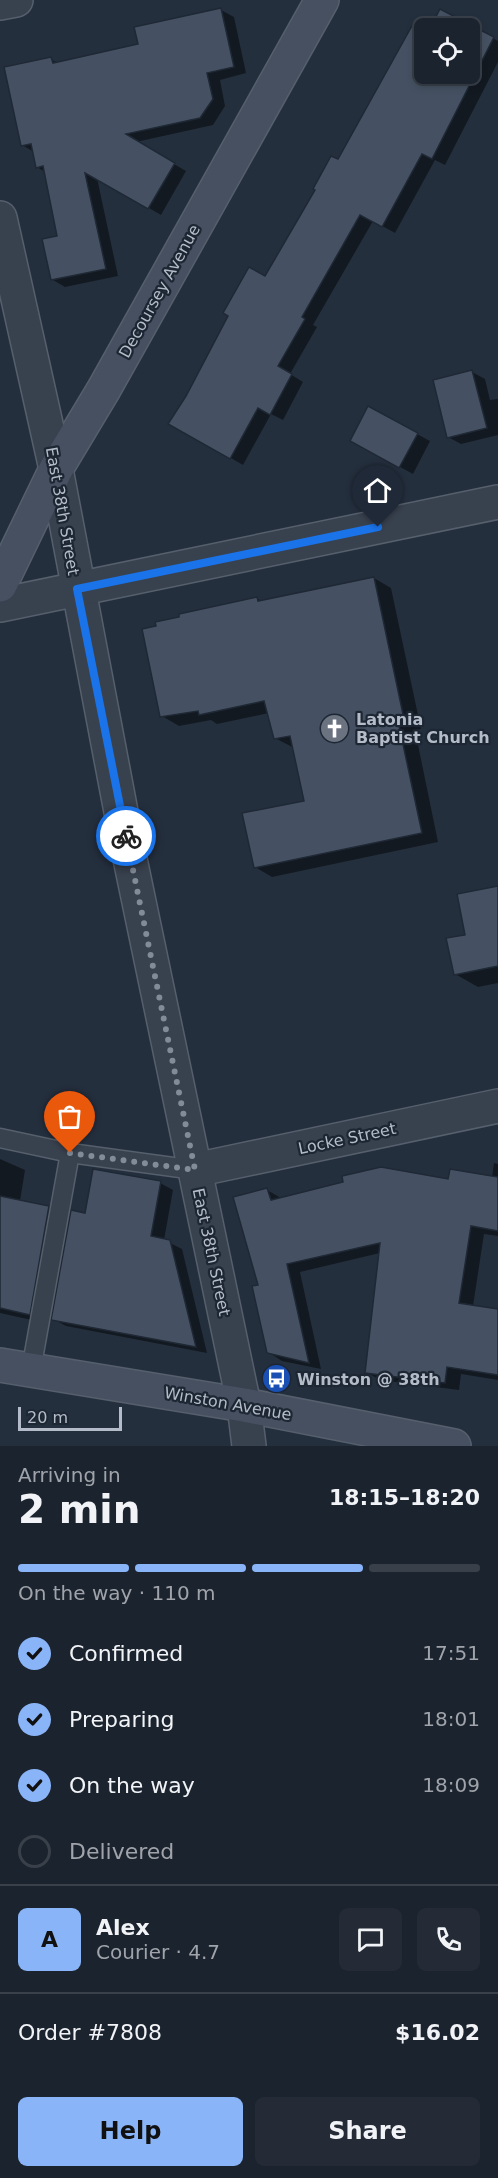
<!DOCTYPE html>
<meta charset="utf-8">
<style>
:root{--surface:#1b232e;--page:#242b36;--text:#f1f3f6;--muted:#a0a4aa;--line:#39404a;--accent:#8ab4f8}
body{margin:0;font-family:"DejaVu Sans",sans-serif;background:var(--page);color:var(--text);height:100vh;display:flex;flex-direction:column;font-size:22px;white-space:nowrap}
*{box-sizing:border-box;margin:0}
p{font-size:20px;color:var(--muted)}
.icon{flex:none;width:33px;height:33px;fill:none;stroke:currentColor;stroke-width:2;stroke-linecap:round;stroke-linejoin:round}
.map{position:relative;height:1446px;overflow:hidden}
.details{display:flex;flex-direction:column;background:var(--surface);flex:1}
.details>*{flex:none}
.fabs{position:absolute;left:414px;top:18px;display:grid;gap:12px}
.fabs a{display:grid;place-items:center;width:66px;height:66px;border-radius:9px;background:var(--surface);box-shadow:0 3px 9px #0003,0 0 0 2px var(--line);font-size:30px}
.scale{position:absolute;left:18px;bottom:15px;width:104px;box-sizing:border-box;padding-left:6px;border:3px solid #b4bcc9;border-top:0;font-size:16px;line-height:21px;white-space:nowrap;color:#b4bcc9;-webkit-text-stroke:4px #1d2633;paint-order:stroke}
.pin{position:absolute;display:grid;place-items:center;width:51px;height:51px;color:#fff;margin:-62px -26px;border-radius:50% 50% 50% 0;rotate:-45deg;box-shadow:0 0 6px #0007}
.pin .icon{rotate:45deg}
.courier{position:absolute;display:grid;place-items:center;width:60px;height:60px;margin:-30px;border:4px solid #1a73e8;border-radius:50%;background:#fff;color:#222;box-shadow:0 2px 8px #0007}
.head em{font-style:normal;font-weight:700}
.head div{display:flex;flex-direction:column-reverse}
.head{display:flex;align-items:center;justify-content:space-between;height:102px;padding:0 18px}
h1{font-size:39px;font-weight:700;line-height:45px}
.bar{display:grid;grid-template-columns:repeat(4,1fr);gap:9px 6px;align-content:center;height:72px;padding:0 18px}
.bar i{height:8px;border-radius:4px;background:var(--line)}
.bar .active{background:var(--accent)}
.bar p{grid-column:span 4}
.line{display:flex;align-items:center;gap:15px;padding:0 18px;border-top:2px solid var(--line)}
.line div{flex:1}
.round{display:grid;place-items:center;flex:none;width:63px;height:63px;border-radius:9px;background:var(--page)}
ol{padding:0 18px;list-style:none}
li{display:flex;align-items:center;gap:18px;height:66px}
li p{margin-inline-start:auto}
li .icon{padding:6px;border-radius:50%;background:var(--accent);color:#111;stroke-width:4}
li:last-child{color:var(--muted)}
li i{width:33px;height:33px;border:3px solid var(--line);border-radius:50%}
.cta{display:flex;gap:12px;margin-top:auto;padding:12px 18px}
.cta a{flex:1;height:69px;border-radius:9px;background:var(--accent);color:#111;font-size:24px;font-weight:700;line-height:69px;text-align:center}
.cta a+a{background:var(--page);color:var(--text)}
.map>svg:first-child{display:block}
.shadow{fill:#0007}
.building{fill:#455162;stroke:#1f2835;stroke-width:1.5}
.lines{fill:none;stroke-linecap:round;stroke-linejoin:round}
.service-casing{stroke:#565f6c;stroke-width:21}
.minor-casing{stroke:#565f6c;stroke-width:36}
.secondary-casing{stroke:#565f6c;stroke-width:36}
.service{stroke:#38414e;stroke-width:18}
.minor{stroke:#38414e;stroke-width:33}
.secondary{stroke:#465061;stroke-width:33}
.done{stroke:#828b98;stroke-width:6;stroke-dasharray:0 10.8}
.route{stroke:#1a73e8;stroke-width:8}
.labels{text-anchor:middle;stroke-width:4.5;stroke-linejoin:round;paint-order:stroke}
.street-label{font-size:16px;fill:#b4bcc9;stroke:#1d2633}
.poi-label{font-size:16px;font-weight:bold;fill:#b4bcc9;stroke:#1d2633;text-anchor:start}
</style>
<div class="map">
<svg width="498" height="1446" viewBox="0 0 498 1446">
<rect width="100%" height="100%" fill="#242f3e"/>
<g class="shadow">
<path d="M221,10L234,17L246,73L220,80L225,106L213,125L136,142L186,171L161,215L97,178L118,276L65,287L53,280L59,237L45,172L37,167L34,152L22,145L51,59L59,64L139,45Z"/>
<path d="M441,11L498,41V62L445,165L435,160L395,233L373,221L313,325L317,327L290,374L303,382L283,420L271,414L243,465L170,423L338,162L413,26L424,31V74H470V28H432Z"/>
<path d="M472,372L485,379L490,400L498,399V435L461,444L448,437Z"/>
<path d="M369,408L430,441L413,474L352,441Z"/>
<path d="M374,578L391,588L421,729L415,730L438,842L272,877L255,867L305,802L294,748L275,738L269,713L217,724L211,720L179,726L162,716L257,598L262,602Z"/>
<path d="M498,887V983L478,987L455,974L467,936Z"/>
<path d="M0,1159L25,1170L20,1201L49,1207L64,1216L45,1323L0,1313Z"/>
<path d="M494,1163L498,1164V1236L484,1234L473,1306L498,1310V1380L461,1374L459,1390L380,1380L366,1372L380,1253L300,1272L321,1369L282,1361L268,1352L260,1286L267,1190L281,1198L492,1177Z"/>
<path d="M160,1183L173,1190L164,1240L182,1249L207,1353L66,1326L53,1319L86,1215Z"/>
</g>
<g class="building">
<path d="M221,8L234,67L207,73L213,99L200,118L126,134L175,163L148,209L85,173L106,269L51,280L42,239L57,236L43,166L36,168L31,144L21,146L4,67L51,57L53,63L138,44L134,27Z"/>
<path d="M440,9L494,37L432,159L422,154L382,227L360,215L302,317L305,319L278,366L292,374L270,415L258,408L230,459L168,424L186,396L228,316L223,313L249,267L265,276L315,190L313,189L331,156L338,159L413,24L424,30V74H470V28H430Z"/>
<path d="M472,370L487,428L447,438L433,380Z"/>
<path d="M368,406L418,433L399,468L350,441Z"/>
<path d="M374,577L404,719L398,721L422,833L254,868L242,813L304,801L290,736L274,739L264,701L199,715L198,711L160,717L142,629L156,626L155,622L179,617V614L257,597L258,601Z"/>
<path d="M498,886V966L454,975L446,938L465,935L457,894Z"/>
<path d="M381,1167L448,1179L450,1169L498,1177V1231L471,1226L459,1303L498,1309V1375L447,1367L445,1383L365,1373L380,1243L287,1264L309,1363L267,1353L252,1286L258,1285L233,1197L267,1188L271,1200L343,1182L342,1176Z"/>
<path d="M93,1169L161,1181L151,1236L170,1240L196,1347L51,1320L71,1210L85,1213Z"/>
<path d="M0,1196L49,1206L30,1315L0,1308Z"/>
</g>
<g class="lines">
<defs>
<g id="service">
<path d="M0,1138L70,1153L195,1170"/>
<path d="M31,1370L70,1153"/>
</g>
<g id="minor">
<path d="M0,3L16,0"/>
<path d="M0,218L56,469L129,854L244,1405L249,1446"/>
<path d="M0,605L498,502"/>
<path d="M195,1170L498,1106"/>
</g>
<g id="secondary">
<path d="M0,585L56,469L104,389L322,0"/>
<path d="M0,1365L244,1405L454,1446"/>
</g>
</defs>
<use href="#service" class="service-casing"/>
<use href="#minor" class="minor-casing"/>
<use href="#secondary" class="secondary-casing"/>
<use href="#service" class="service"/>
<use href="#minor" class="minor"/>
<use href="#secondary" class="secondary"/>
</g>
<g class="lines">
<path class="done" d="M70,1153L195,1170L126,836"/>
<path class="route" d="M126,836L77,589L378,527"/>
</g>
<defs>
<symbol id="church-disc" viewBox="-11 -11 22 22"><circle r="9.5" fill="#6b7280" stroke="#1d2633"/><path d="M-1.2-6h2.4v3.5h3.3v2.4h-3.3V6h-2.4V-.1h-3.3v-2.4h3.3Z" fill="#fff"/></symbol>
<symbol id="bus-disc" viewBox="-11 -11 22 22"><circle r="9.5" fill="#1a4fb4" stroke="#1d2633"/><path d="M-5-6H5V4H4V6H2V4H-2V6H-4V4H-5ZM-3.5-4V0h7V-4ZM-3.5 1.2v1.5H-2V1.2ZM2 1.2v1.5H3.5V1.2Z" fill="#fff"/></symbol>
</defs>
<g fill-rule="evenodd">
<use href="#church-disc" x="318" y="712" width="33" height="33"/>
<use href="#bus-disc" x="260" y="1362" width="33" height="33"/>
</g>
<g class="labels">
<g class="street-label">
<text transform="translate(159 291) rotate(-61)" y="6">Decoursey Avenue</text>
<text transform="translate(63 511) rotate(80)" y="6">East 38th Street</text>
<text transform="translate(347 1138) rotate(-12)" y="6">Locke Street</text>
<text transform="translate(212 1252) rotate(78)" y="6">East 38th Street</text>
<text transform="translate(228 1403) rotate(10)" y="6">Winston Avenue</text>
</g>
<g class="poi-label">
<text x="356" y="725">Latonia<tspan x="356" dy="18">Baptist Church</tspan></text>
<text x="297" y="1385">Winston @ 38th</text>
</g>
</g>
</svg>
<div class="fabs">
<a><svg class="icon" aria-label="locate" viewBox="0 0 24 24"><circle cx="12" cy="12" r="6"/><path d="M12 2v4M12 18v4M2 12h4M18 12h4"/></svg></a>
</div>
<div class="scale">20 m</div>
<div class="pin" style="left:70px;top:1153px;background:#ea580c"><svg class="icon" aria-label="bag" viewBox="0 0 24 24"><path d="M5 8h14l-1 12H6zM9 8a3 3 0 0 1 6 0"/></svg></div>
<div class="pin" style="left:378px;top:527px;background:#1f2937"><svg class="icon" aria-label="home" viewBox="0 0 24 24"><path d="M3 11l9-7 9 7M6 9v11h12V9"/></svg></div>
<div class="courier" style="left:126px;top:836px"><svg class="icon" aria-label="bike" viewBox="0 0 24 24"><circle cx="6" cy="16" r="4"/><circle cx="18" cy="16" r="4"/><path d="M6 16l4-8h5l3 8M10 8l3 8H6M13 5h3"/></svg></div>
</div>
<section class="details">
<div class="head"><div><h1>2 min</h1><p>Arriving in</p></div><em>18:15–18:20</em></div>
<div class="bar"><i class="active"></i><i class="active"></i><i class="active"></i><i></i><p>On the way · 110 m</p></div>
<ol>
<li><svg class="icon" aria-label="check" viewBox="0 0 24 24"><path d="M5 12l5 5 9-10"/></svg>Confirmed<p>17:51</p></li>
<li><svg class="icon" aria-label="check" viewBox="0 0 24 24"><path d="M5 12l5 5 9-10"/></svg>Preparing<p>18:01</p></li>
<li><svg class="icon" aria-label="check" viewBox="0 0 24 24"><path d="M5 12l5 5 9-10"/></svg>On the way<p>18:09</p></li>
<li><i></i>Delivered</li>
</ol>
<div class="line" style="height:108px"><b class="round" style="background:var(--accent);color:#111">A</b><div><b>Alex</b><p>Courier · 4.7</p></div><a class="round"><svg class="icon" aria-label="chat" viewBox="0 0 24 24"><path d="M4 5h16v11H9l-5 4z"/></svg></a><a class="round"><svg class="icon" aria-label="phone" viewBox="0 0 24 24"><path d="M5 4h4l2 5-3 2q2 4 5 5l2-3 5 2v4C11 20 4 13 5 4z"/></svg></a></div>
<div class="line" style="height:78px"><div>Order #7808</div><b>$16.02</b></div>
<div class="cta"><a>Help</a><a>Share</a></div>
</section>
